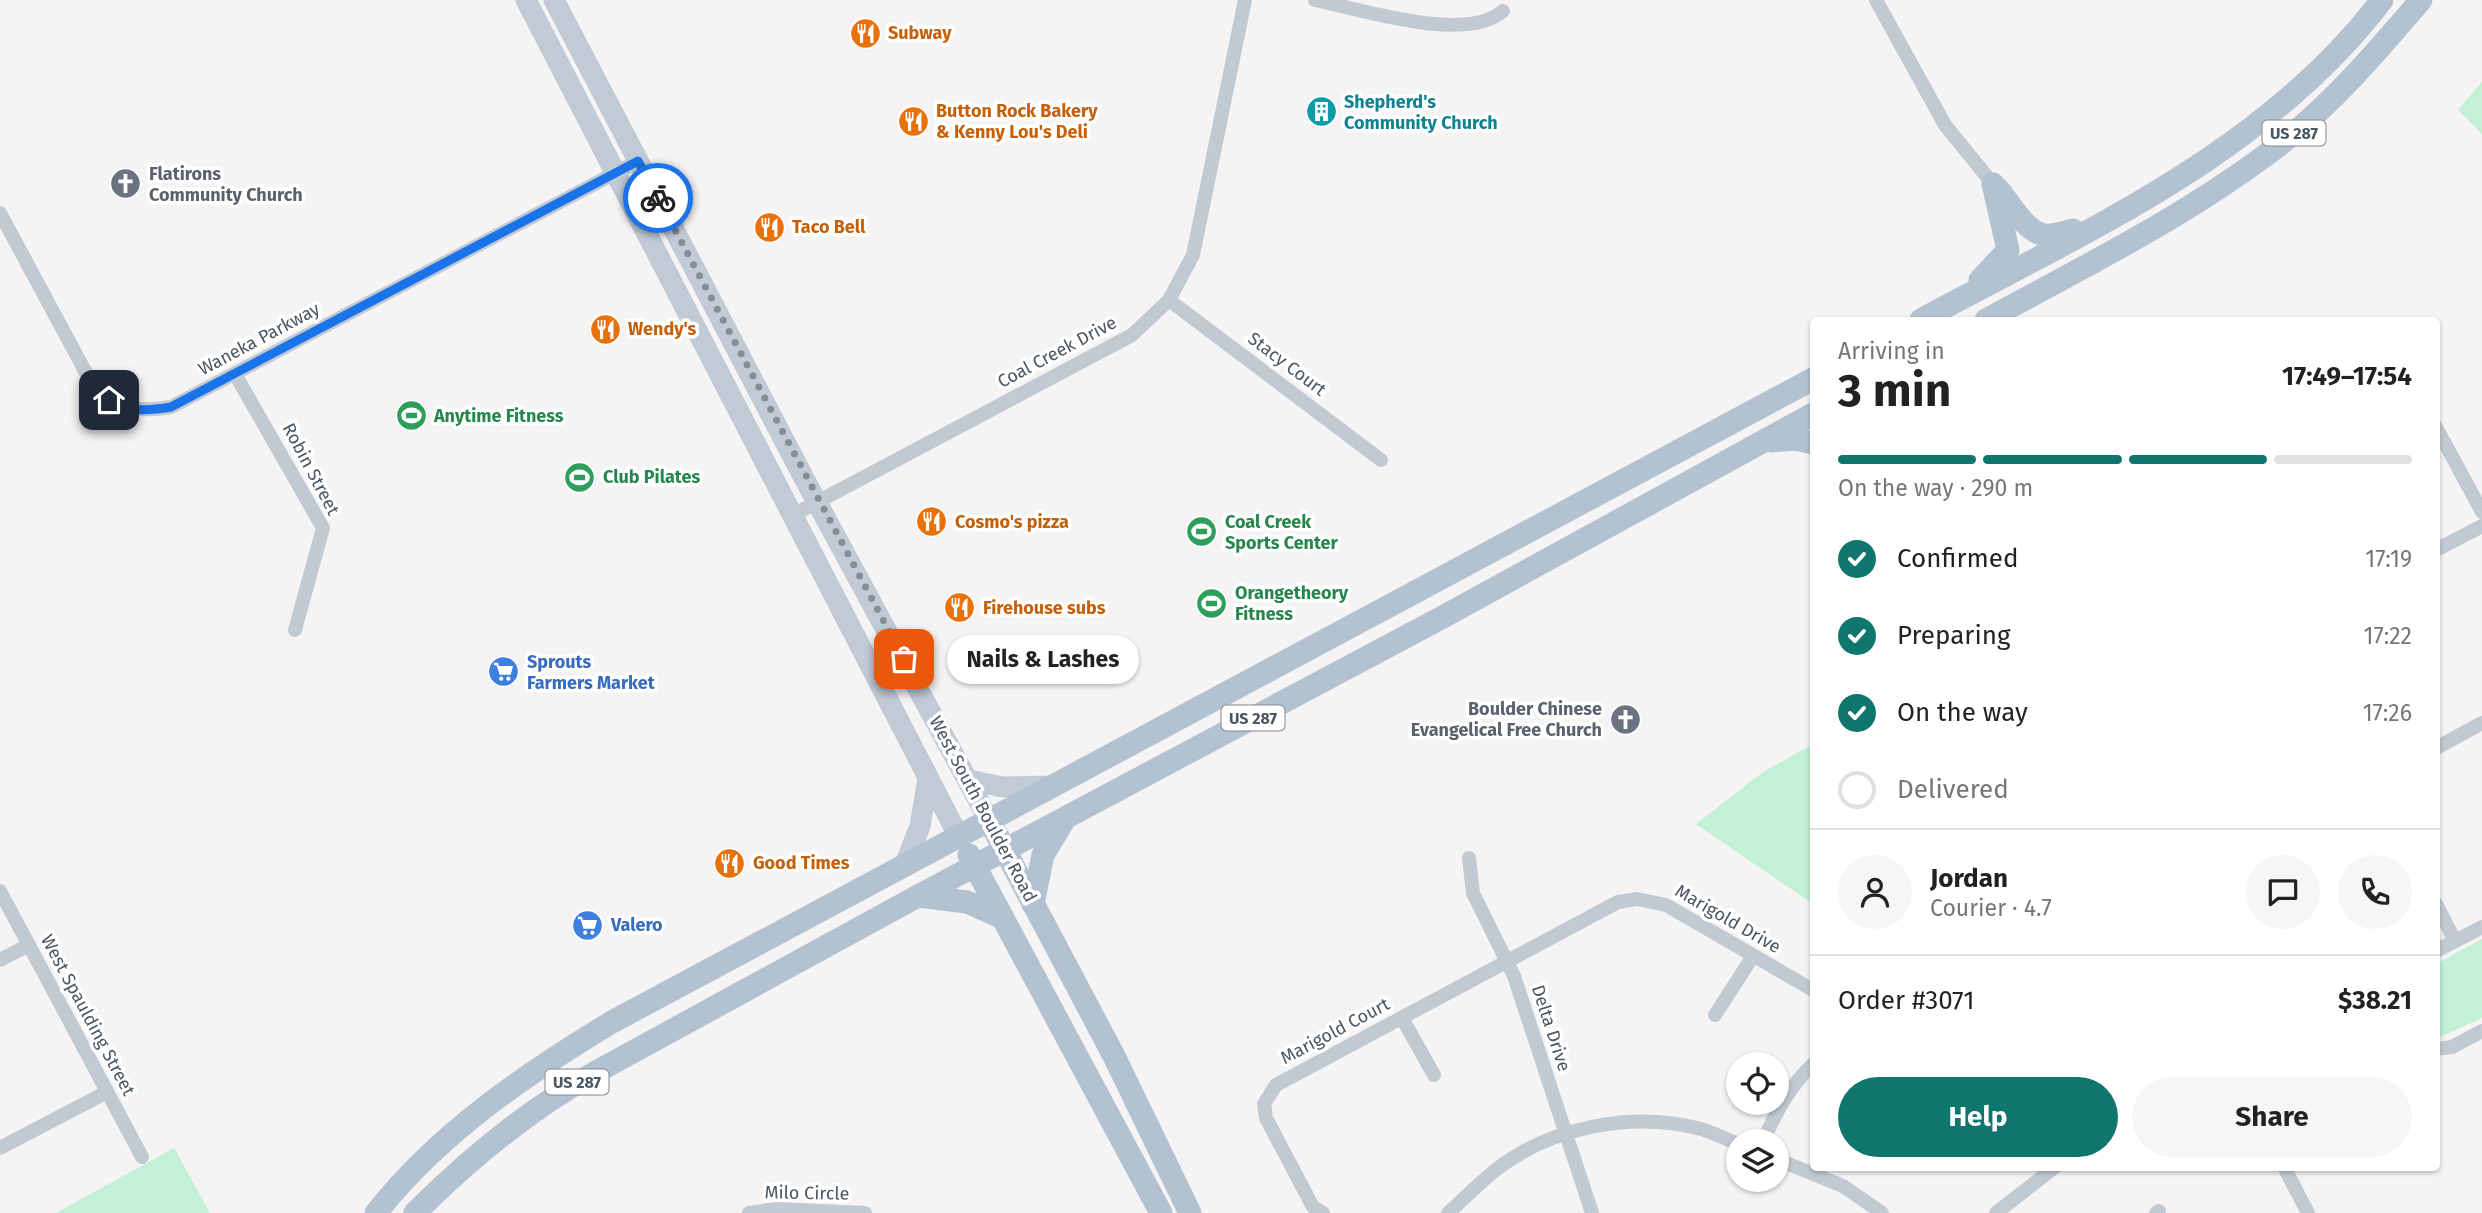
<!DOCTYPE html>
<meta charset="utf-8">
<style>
:root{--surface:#fff;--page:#f6f6f6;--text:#222;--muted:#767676;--line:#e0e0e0;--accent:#0f766e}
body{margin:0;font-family:"Fira Sans",sans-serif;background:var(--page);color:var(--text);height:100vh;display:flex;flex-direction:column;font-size:26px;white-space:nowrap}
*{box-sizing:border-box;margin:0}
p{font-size:23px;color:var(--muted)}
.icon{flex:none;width:38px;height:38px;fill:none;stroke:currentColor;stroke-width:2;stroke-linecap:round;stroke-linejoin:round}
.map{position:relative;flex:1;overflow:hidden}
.sheet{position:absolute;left:1810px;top:317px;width:630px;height:854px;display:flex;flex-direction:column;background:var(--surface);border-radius:7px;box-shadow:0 2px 5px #0004}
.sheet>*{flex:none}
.fabs{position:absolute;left:1726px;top:1052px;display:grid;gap:14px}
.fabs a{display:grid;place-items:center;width:63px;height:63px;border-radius:50%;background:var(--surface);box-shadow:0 2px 5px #0004;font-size:35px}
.pin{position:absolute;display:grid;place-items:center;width:60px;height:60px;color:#fff;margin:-30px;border-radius:14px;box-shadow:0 4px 10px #0006}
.courier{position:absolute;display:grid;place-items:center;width:70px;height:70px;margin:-35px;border:5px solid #1a73e8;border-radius:50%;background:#fff;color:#222;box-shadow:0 2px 9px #0007}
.bubble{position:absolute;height:49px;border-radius:24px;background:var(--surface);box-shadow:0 2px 5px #0004;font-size:23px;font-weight:700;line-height:49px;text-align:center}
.headline em{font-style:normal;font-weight:700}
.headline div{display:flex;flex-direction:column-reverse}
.headline{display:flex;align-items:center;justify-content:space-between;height:119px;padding:0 28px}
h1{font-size:46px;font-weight:700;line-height:52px}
.bar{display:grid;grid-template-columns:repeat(4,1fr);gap:10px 7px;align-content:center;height:84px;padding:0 28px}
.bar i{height:9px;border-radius:5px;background:var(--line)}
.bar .on{background:var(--accent)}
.bar p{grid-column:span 4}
.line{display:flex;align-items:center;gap:18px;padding:0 28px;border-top:2px solid var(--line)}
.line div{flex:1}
.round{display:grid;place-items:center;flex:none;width:74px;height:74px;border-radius:37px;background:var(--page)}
ol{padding:0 28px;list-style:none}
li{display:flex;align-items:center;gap:21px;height:77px}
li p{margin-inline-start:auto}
li .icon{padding:7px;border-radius:50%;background:var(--accent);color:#fff;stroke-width:4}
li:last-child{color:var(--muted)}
li i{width:38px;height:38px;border:4px solid var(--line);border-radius:50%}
.button{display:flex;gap:14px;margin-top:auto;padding:14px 28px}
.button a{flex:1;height:80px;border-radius:42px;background:var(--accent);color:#fff;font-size:28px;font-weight:700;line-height:80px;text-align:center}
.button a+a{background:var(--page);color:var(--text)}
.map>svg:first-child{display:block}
.green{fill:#c3f1d5}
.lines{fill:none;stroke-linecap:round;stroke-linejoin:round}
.street{stroke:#c1cad2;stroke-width:14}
.secondary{stroke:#c1cbd6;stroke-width:21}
.primary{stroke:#b3c2d1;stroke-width:23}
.done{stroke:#868d94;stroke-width:7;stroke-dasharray:0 12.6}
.route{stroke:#1a73e8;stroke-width:9}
.labels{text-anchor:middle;stroke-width:7;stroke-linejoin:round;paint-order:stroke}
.shield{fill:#fff;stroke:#808990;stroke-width:2}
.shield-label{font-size:16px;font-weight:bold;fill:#4a5661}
.food-label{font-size:18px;font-weight:bold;fill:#c56008;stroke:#fff;text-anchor:start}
.culture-label{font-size:18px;font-weight:bold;fill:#0d838f;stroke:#fff;text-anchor:start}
.worship-label{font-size:18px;font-weight:bold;fill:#5b616d;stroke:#fff;text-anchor:start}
.street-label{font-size:18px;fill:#4a5661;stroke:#fff}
.leisure-label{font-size:18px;font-weight:bold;fill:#27864d;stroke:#fff;text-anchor:start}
.shop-label{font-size:18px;font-weight:bold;fill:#366cbe;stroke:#fff;text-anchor:start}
</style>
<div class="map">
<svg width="2482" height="1213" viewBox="0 0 2482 1213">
<rect width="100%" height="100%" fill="#f5f3f3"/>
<g class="green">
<path d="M2482,82V134L2458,110Z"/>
<path d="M1813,744V904L1696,824L1763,772Z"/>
<path d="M2482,939V1018L2436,1039V964Z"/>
<path d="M174,1148L210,1213H56Z"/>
</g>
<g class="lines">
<g class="street">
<path d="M1315,0C1360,9 1465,44 1503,11"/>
<path d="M1876,0L1945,125L1993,184"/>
<path d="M0,213L92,384C117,408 137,413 171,407L638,161"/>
<path d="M1169,300L1381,460"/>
<path d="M235,374L323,528L295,630"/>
<path d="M2436,427L2482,512"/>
<path d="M791,516L1132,335L1169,300L1193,255L1245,0"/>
<path d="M2436,550L2482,526"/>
<path d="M2436,748L2482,723"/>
<path d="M1469,858L1473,893L1514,976L1592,1213"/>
<path d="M0,891L142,1157"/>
<path d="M2436,904L2455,941"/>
<path d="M2436,951L2482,927"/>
<path d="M0,960L29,945"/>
<path d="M1715,1015L1753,956"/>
<path d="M1402,1018L1434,1075"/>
<path d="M2436,1049L2452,1047L2482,1031"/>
<path d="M1763,1141C1776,1112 1790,1086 1813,1064"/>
<path d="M0,1148L107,1092"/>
<path d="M1776,1159L1843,1186L1882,1213"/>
<path d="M2284,1167L2308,1213"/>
<path d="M749,1213L776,1209L865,1213"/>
<path d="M1323,1213L1313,1207L1266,1118L1264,1104L1276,1085L1618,902L1637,899L1666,905L1813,990"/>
<path d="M1448,1213C1464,1199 1480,1182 1497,1169C1551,1127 1631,1112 1697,1128C1711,1131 1725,1139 1738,1144"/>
<path d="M1996,1213L2055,1167"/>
<path d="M2156,1213L2159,1211"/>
</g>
<g class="secondary">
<path d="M526,0L959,837"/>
<path d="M554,0L806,482L989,820"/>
<path d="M968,780L1003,787L1053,786"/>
<path d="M904,867L920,826L928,779"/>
</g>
<g class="primary">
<path d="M1998,189C2010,203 2025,232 2045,235C2053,236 2065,232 2073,230"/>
<path d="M1980,280L2008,250L1993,184"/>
<path d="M1921,320C2085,231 2266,153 2382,0"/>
<path d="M1986,320C2087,265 2192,213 2283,142C2335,101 2378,50 2421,0"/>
<path d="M1771,441L1795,439L1813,443"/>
<path d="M989,820L1114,1056L1190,1213"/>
<path d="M969,855L1161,1213"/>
<path d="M918,896L967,902L1003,918"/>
<path d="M1033,904L1043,855L1064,820"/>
<path d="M376,1213C439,1133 526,1074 612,1022L1813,379"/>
<path d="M415,1213C470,1158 528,1110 596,1072L918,896L1441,618L1813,414"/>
</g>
</g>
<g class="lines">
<path class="done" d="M658,198L904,659"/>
<path class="route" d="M109,400C129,412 148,411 171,407L638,161L658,198"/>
</g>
<defs>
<symbol id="restaurant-disc" viewBox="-11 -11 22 22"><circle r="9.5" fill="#e8710a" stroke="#fff"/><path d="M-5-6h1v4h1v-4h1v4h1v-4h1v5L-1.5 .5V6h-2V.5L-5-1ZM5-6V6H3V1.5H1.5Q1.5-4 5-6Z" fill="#fff"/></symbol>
<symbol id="building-disc" viewBox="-11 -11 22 22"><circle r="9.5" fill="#0f9aa8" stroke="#fff"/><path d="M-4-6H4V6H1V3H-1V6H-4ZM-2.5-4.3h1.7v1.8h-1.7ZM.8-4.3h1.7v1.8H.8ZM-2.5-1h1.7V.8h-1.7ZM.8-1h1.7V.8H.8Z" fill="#fff"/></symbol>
<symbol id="church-disc" viewBox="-11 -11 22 22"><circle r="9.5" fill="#6b7280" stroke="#fff"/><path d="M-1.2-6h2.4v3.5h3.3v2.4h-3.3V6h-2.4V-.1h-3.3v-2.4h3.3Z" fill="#fff"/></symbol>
<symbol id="stadium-disc" viewBox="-11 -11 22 22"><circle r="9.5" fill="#2e9e5b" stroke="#fff"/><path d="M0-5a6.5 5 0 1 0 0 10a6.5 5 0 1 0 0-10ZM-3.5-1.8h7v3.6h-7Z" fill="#fff"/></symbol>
<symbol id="supermarket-disc" viewBox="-11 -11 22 22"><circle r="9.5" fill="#3f7fe0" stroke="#fff"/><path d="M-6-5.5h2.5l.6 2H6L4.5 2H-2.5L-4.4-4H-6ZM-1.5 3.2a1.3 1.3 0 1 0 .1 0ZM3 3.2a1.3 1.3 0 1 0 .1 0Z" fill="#fff"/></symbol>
</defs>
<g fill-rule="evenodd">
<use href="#restaurant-disc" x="848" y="16" width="35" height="35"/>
<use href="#building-disc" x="1304" y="94" width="35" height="35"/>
<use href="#restaurant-disc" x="896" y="104" width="35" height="35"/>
<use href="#church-disc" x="108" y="166" width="35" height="35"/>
<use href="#restaurant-disc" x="752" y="210" width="35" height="35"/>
<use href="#restaurant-disc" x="588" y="312" width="35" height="35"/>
<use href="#stadium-disc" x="394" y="398" width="35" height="35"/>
<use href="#stadium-disc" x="562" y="460" width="35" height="35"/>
<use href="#restaurant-disc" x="914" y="504" width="35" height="35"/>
<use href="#stadium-disc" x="1184" y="514" width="35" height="35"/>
<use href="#stadium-disc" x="1194" y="586" width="35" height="35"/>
<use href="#restaurant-disc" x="942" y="590" width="35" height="35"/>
<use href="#supermarket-disc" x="486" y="654" width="35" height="35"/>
<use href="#church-disc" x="1608" y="702" width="35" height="35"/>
<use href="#restaurant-disc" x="712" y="846" width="35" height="35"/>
<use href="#supermarket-disc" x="570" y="908" width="35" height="35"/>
</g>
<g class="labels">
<g class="shield">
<rect x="2262.5" y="120.5" width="63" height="25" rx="5"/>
<rect x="1221.5" y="705.5" width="63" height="25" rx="5"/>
<rect x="545.5" y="1069.5" width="63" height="25" rx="5"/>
</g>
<g class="shield-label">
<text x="2294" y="139">US 287</text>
<text x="1253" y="724">US 287</text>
<text x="577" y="1088">US 287</text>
</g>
<g class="food-label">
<text x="888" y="39">Subway</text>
<text x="936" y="117">Button Rock Bakery<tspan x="936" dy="21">&amp; Kenny Lou's Deli</tspan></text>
<text x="792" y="233">Taco Bell</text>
<text x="628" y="335">Wendy's</text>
<text x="955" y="528">Cosmo's pizza</text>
<text x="983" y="614">Firehouse subs</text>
<text x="753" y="869">Good Times</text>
</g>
<g class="culture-label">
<text x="1344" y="108">Shepherd's<tspan x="1344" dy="21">Community Church</tspan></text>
</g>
<g class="worship-label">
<text x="149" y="180">Flatirons<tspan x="149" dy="21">Community Church</tspan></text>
<text x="1602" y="715" text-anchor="end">Boulder Chinese<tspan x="1602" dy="21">Evangelical Free Church</tspan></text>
</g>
<g class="street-label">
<text transform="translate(259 339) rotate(-28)" y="6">Waneka Parkway</text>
<text transform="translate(1057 352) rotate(-28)" y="6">Coal Creek Drive</text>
<text transform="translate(1287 364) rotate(37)" y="6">Stacy Court</text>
<text transform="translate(311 469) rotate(62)" y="6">Robin Street</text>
<text transform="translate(983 809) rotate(62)" y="6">West South Boulder Road</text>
<text transform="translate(1728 919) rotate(30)" y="6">Marigold Drive</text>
<text transform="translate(88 1015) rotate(62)" y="6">West Spaulding Street</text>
<text transform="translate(1551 1028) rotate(72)" y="6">Delta Drive</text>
<text transform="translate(1335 1031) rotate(-28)" y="6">Marigold Court</text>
<text transform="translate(807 1193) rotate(1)" y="6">Milo Circle</text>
</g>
<g class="leisure-label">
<text x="434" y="422">Anytime Fitness</text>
<text x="603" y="483">Club Pilates</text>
<text x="1225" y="528">Coal Creek<tspan x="1225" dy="21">Sports Center</tspan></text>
<text x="1235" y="599">Orangetheory<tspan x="1235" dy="21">Fitness</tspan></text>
</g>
<g class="shop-label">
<text x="527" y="668">Sprouts<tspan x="527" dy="21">Farmers Market</tspan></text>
<text x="611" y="931">Valero</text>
</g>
</g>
</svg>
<div class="fabs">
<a><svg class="icon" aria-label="locate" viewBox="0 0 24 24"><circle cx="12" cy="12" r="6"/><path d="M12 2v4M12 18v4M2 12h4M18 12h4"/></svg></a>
<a><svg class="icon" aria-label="layers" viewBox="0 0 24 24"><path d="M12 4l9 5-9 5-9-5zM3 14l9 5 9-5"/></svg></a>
</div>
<div class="pin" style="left:904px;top:659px;background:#ea580c"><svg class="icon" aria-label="bag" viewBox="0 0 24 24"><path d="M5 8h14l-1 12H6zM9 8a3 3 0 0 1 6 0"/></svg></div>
<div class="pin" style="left:109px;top:400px;background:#1f2937"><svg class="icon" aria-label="home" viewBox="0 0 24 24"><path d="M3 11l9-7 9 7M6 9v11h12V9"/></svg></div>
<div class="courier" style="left:658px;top:198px"><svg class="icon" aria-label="bike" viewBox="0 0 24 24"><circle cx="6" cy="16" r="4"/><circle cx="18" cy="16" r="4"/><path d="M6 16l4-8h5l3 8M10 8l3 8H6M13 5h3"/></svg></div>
<div class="bubble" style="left:947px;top:635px;width:192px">Nails &amp; Lashes</div>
<section class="sheet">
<div class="headline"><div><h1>3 min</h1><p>Arriving in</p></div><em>17:49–17:54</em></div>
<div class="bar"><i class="on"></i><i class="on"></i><i class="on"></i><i></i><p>On the way · 290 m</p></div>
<ol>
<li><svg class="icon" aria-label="check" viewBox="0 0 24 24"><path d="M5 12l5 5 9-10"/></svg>Confirmed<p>17:19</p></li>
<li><svg class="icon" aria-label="check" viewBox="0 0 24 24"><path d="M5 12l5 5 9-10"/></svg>Preparing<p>17:22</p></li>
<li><svg class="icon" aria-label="check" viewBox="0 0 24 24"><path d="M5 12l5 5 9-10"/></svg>On the way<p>17:26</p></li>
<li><i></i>Delivered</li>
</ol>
<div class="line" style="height:126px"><a class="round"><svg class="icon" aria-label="person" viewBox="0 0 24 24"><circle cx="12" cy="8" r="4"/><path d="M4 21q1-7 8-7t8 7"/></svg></a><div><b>Jordan</b><p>Courier · 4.7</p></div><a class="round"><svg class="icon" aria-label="chat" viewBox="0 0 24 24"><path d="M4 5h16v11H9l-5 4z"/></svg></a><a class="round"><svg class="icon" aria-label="phone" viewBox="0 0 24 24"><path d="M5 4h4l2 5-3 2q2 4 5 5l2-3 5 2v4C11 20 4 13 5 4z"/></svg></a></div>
<div class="line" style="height:91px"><div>Order #3071</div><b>$38.21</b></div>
<div class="button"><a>Help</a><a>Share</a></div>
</section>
</div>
